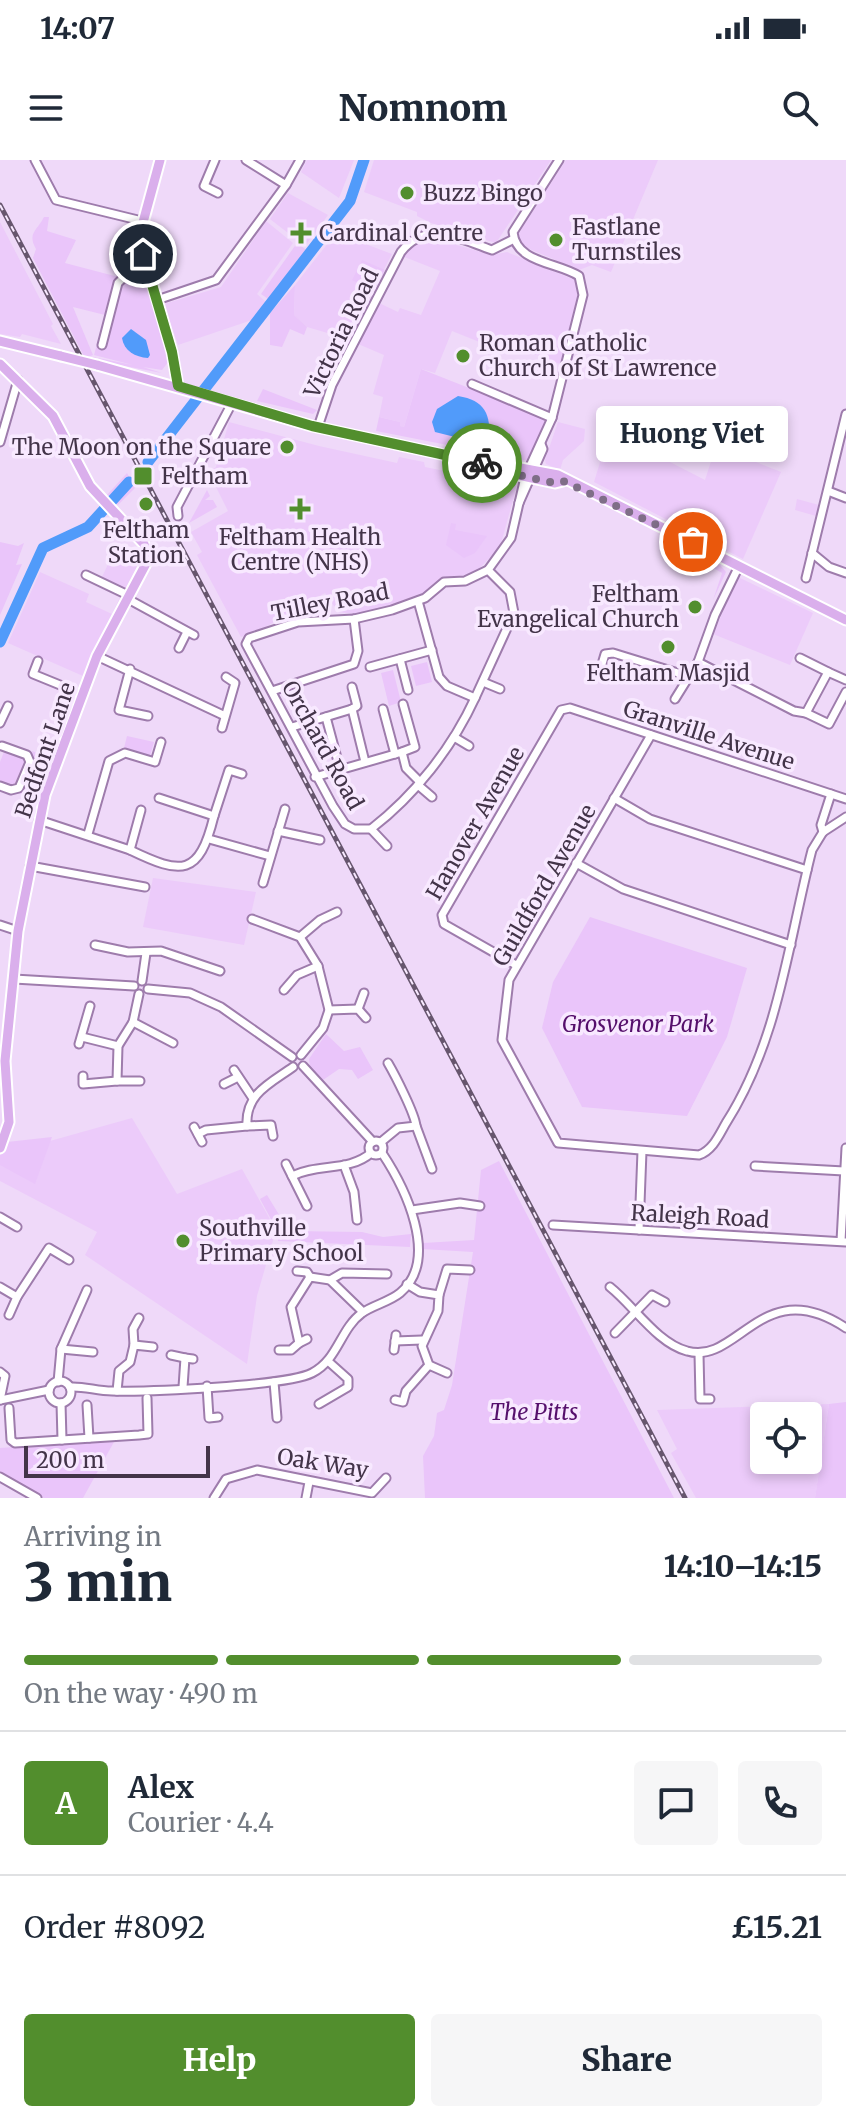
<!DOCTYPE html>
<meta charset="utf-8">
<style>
:root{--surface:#fff;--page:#f6f6f7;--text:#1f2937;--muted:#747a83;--line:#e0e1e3;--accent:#528e2d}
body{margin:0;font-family:Merriweather,serif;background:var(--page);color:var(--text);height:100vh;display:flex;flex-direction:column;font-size:30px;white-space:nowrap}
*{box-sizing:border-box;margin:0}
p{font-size:26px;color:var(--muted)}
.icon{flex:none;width:44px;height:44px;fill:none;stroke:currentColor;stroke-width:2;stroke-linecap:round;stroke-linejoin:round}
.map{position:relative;height:1338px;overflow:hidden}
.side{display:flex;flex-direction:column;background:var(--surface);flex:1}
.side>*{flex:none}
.buttons{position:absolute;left:750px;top:1242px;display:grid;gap:16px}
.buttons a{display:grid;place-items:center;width:72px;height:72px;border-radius:8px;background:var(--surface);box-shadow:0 4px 12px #0003;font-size:40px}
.scale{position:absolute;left:24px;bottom:20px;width:186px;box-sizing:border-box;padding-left:8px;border:4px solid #433449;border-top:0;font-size:22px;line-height:28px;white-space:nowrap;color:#433449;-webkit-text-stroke:6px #f8e9ff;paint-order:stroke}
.pin{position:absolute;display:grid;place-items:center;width:68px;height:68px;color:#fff;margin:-34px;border:4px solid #fff;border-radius:50%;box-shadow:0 2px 8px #0007}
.courier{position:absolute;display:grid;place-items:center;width:80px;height:80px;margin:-40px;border:6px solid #528e2d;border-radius:50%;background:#fff;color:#222;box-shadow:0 2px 10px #0007}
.bubble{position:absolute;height:56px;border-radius:8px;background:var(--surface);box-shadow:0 4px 12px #0003;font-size:26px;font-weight:800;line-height:56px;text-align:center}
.head em{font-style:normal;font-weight:800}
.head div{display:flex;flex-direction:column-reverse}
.head{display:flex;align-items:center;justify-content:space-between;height:136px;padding:0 24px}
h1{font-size:52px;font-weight:800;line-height:60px}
.bar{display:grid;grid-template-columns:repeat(4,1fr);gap:12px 8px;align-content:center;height:96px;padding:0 24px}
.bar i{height:10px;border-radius:6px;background:var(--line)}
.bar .active{background:var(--accent)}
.bar p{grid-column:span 4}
.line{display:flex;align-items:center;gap:20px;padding:0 24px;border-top:2px solid var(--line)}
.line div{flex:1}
.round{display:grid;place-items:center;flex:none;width:84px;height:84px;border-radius:8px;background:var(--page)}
.action{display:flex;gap:16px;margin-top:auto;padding:16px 24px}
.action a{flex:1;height:92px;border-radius:8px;background:var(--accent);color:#fff;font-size:32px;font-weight:800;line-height:92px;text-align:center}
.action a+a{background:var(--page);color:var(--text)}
.status{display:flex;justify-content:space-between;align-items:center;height:56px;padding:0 40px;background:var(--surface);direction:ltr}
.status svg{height:22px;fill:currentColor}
header{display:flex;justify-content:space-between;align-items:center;height:104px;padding:0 24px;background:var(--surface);font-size:36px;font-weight:800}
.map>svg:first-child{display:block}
.built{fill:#eccbfa;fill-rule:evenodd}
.green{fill:#eac5fa}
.water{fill:#519bfa}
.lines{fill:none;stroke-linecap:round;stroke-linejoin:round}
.river{stroke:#519bfa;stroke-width:11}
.minor-tunnel{stroke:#cdb8d6;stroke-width:7;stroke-dasharray:7 3.5;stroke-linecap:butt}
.minor-casing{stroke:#9e7cac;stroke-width:11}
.major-casing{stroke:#fff;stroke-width:13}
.minor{stroke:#fff;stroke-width:7}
.major{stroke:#daafec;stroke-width:9}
.rail-casing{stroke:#67566e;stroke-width:5}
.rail{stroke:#f8e9ff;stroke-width:2;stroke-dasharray:6;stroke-linecap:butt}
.major-bridge-casing{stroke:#fff;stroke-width:13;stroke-linecap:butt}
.major-bridge{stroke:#daafec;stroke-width:9}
.done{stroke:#7f6e87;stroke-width:8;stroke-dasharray:0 14.4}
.route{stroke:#528e2d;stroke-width:10}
.poi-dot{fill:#528e2d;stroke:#f8e9ff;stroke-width:3}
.labels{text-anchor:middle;stroke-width:7;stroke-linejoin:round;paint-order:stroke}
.poi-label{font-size:22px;fill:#433449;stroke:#f8e9ff;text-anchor:start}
.street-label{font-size:22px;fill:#433449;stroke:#f8e9ff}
.park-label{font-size:22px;font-style:italic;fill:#56106c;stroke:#f8e9ff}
</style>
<div class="status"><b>14:07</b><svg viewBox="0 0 49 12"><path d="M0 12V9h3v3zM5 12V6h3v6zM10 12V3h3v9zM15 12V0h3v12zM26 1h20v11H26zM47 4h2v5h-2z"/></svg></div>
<header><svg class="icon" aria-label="menu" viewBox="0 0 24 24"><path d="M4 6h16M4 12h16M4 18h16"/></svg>Nomnom<svg class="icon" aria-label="search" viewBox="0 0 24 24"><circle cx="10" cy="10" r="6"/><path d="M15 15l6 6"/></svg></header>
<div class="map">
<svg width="846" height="1338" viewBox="0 0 846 1338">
<rect width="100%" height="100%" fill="#efd9f9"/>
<g class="built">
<path d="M307,0H354L339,38L301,12Z"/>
<path d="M374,0H551L496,83L431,63L417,56V52L364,32Z"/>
<path d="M566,0H658L611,112L592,105L579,110L520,85L519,73Z"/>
<path d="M288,33L328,55L305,86L270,59Z"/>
<path d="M266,61L293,83L257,134L266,142L252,160L178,185L164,144L221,127Z"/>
<path d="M0,62L53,164L51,166L61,184L22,174L20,177L0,174Z"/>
<path d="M336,73L392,94L348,179L307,167L294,155L295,125Z"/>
<path d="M432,78L492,95L507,92L575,120L579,130L560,204L491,177L487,185L452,171L435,213L421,209L404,267L399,266L400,262L379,257L383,237L373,234L384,195L358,184L379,143L398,152L400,148L421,155L440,111L402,96L415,81Z"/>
<path d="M616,250L674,283L669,294L670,302L705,320L716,286L781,312L743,399L594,322Z"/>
<path d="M229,262L319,286L397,303L399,297L424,302L425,307L517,326L500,387L476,412L433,424L425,432L391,445L356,454L338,452L325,433L262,469L241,477L197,395L202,392L191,372L228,351L209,313L216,307Z"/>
<path d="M558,262L585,269L584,281L563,300L560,310L546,304L545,300Z"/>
<path d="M797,339L819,345L816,356L795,350Z"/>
<path d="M113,394L137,406L83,516L8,483L40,412L89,434L86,442L112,454L124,429L102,417Z"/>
<path d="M738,417L813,453L790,505L713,474Z"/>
<path d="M153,718L256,732L244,785L143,767Z"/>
<path d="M132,958L177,1034L242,1009L276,1070L257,1136L247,1204L85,1095L97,1072L0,1021V995Z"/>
<path d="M829,1244L815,1338H696L671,1293L677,1289L657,1250ZM764,1256H808V1300H764Z"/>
</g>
<g class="green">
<path d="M44,57H49L47,71L76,80L65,103L145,124L169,201L162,210L143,207L162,213L92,200L93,197L133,205L94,195L105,155L73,147L93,195L85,198L33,98L36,89C27,73 37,71 44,57Z"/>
<path d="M297,83L309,92L271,141L261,134Z"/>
<path d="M362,100L385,110L373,131L352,120Z"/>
<path d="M295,125L294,155L307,167L304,175L290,169L282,187L270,185V153Z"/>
<path d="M421,209L547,259L529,301L376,271L379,257L400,262V266L404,267Z"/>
<path d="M263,229L317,250L313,254L257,241Z"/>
<path d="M127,313L135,328L118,345L106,336Z"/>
<path d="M207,330L210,336L205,340H213L217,347L189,363Z"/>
<path d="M451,363L456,364L455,370L487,376L475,393L464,398L446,385Z"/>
<path d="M0,382L18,386L24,383L16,405L22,404L0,455Z"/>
<path d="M694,393L720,405L726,412L713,440L722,413L698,399L681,403Z"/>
<path d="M427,502L432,522L416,526L411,506Z"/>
<path d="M393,510L401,542L389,546L381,513Z"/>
<path d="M127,576L154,582L150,596L124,588Z"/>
<path d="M56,578L60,580L49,613L44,616L35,612L32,591L50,598Z"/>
<path d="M6,587L27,597L13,627L0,622V602Z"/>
<path d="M29,619L42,623L40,640L15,632Z"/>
<path d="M590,757L747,808L727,877L687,956L582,947L542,868L553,822Z"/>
<path d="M326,874L344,891L360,887L373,910L358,919L352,910L339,909L323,920L310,907L309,899Z"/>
<path d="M52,977L35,1024L0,1005V995L7,982Z"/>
<path d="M499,1001L674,1338H425L423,1296L434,1276L437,1253L444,1250L452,1225L473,1092L422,1089L423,1083L474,1080L481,1010Z"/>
<path d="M267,1035L289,1071L362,1072L383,1077L411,1074L410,1087L278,1081V1072L260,1039Z"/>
<path d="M846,1242V1338H815L829,1244Z"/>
<path d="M115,1280L83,1338H44L0,1313V1288Z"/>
</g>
<g class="water">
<path d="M131,169L146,180L150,195L148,198C135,197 124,191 122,178Z"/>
<path d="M458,236C485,240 491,255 489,279L483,284L435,272L432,262L437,249Z"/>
</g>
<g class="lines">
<g class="river">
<path d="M148,302L350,41L364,0"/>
<path d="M0,482L43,388L88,367L129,322"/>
</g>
<path class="minor-tunnel" d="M60,525L73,530"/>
<defs>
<g id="minor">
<path d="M35,0L56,40L142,61"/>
<path d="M215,0L204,26L218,33"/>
<path d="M246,0L286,25"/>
<path d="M157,140L216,120L286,25L300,0"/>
<path d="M102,185L118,123L123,118L133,88L140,84"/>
<path d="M472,224L552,258"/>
<path d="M318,267L332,225L401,92C428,59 459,79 492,90L514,79"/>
<path d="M0,282L18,220"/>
<path d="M828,331L846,338"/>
<path d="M519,343L543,289L541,284"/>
<path d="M178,356L177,347L232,243"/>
<path d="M812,393L829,407L846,413"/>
<path d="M86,415L130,436"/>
<path d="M806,418L846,254"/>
<path d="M128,439L194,475"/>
<path d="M418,441L439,517L447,526L475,538L514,453L510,432L488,410"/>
<path d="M179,488L187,472"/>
<path d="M97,496L223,555"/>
<path d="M800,498L828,512"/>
<path d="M400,499L408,530"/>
<path d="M38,501L33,514L60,525"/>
<path d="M698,502L794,551L806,553"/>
<path d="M602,504L605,494L613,493L678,513L686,520"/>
<path d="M370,507L432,490"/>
<path d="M130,509L119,550L148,556"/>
<path d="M846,520L828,512L806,553L829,564L846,532"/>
<path d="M483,522L500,529"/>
<path d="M272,531L354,504L358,491L354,459"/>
<path d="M475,538C452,588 415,635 371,669H354L345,664L333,646L246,484L249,478L298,462L354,459L392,450L425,438L444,422L465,421L488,410L511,378L525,317L552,258L583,135L579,116C557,102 516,103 513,72L559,0"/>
<path d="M675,539L698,502L715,455L739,406"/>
<path d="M352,549L365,602"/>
<path d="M352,549L357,546L352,527"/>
<path d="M383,549L395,594"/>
<path d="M326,557L340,609"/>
<path d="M0,563L8,546"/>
<path d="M292,567L352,549"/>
<path d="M222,568L235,523L226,517"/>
<path d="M651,575L509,820L502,880L558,983L699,995C713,990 719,975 726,963C779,880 788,783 812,690L823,672L846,657"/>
<path d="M454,577L469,586"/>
<path d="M402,592L415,587L403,544"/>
<path d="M26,615L49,623"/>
<path d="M315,617L402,592L406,608L420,622"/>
<path d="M418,625L432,637"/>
<path d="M0,626L11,630L19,628L30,602L27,595L2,586"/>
<path d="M614,638L650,659L807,710"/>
<path d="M214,656L229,610L242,614"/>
<path d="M39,660L130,690L141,650"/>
<path d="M371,669L387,686"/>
<path d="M278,671L320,680"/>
<path d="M823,672L821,665L831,634"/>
<path d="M88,674L109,601L125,593L155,602L161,582"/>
<path d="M209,679L270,696"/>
<path d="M130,690C182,715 199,717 214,656L159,638"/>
<path d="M576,703L623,729L791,785"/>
<path d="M30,706L145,727"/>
<path d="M263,723L285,649"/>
<path d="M252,759L300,777L318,806L329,850L323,868L301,895"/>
<path d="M0,765L18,771"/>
<path d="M300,777L320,760L337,752"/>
<path d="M95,785L128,792L161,791L220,811"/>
<path d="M516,805L444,764L442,755L561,550L570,548L846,639"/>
<path d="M14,819L134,826"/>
<path d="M142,821L146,793"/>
<path d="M148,829L190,833L221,847L292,897"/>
<path d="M284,830L297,815L318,806"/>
<path d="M139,834L133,862L118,886L117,921H140"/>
<path d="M358,849L364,833"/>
<path d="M329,850L358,849L366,858"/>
<path d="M133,862L173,883"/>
<path d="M82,877L118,886"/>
<path d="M79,884L90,846"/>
<path d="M303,906L373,982"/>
<path d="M234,910L252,937"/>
<path d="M83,916V924L117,921"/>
<path d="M224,924L238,917"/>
<path d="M416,966L432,1009"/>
<path d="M194,967L202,982"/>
<path d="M198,974L206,970L247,966"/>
<path d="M273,976L271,965L247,966C245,934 269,924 293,907"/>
<circle cx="376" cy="988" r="7"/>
<path d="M381,982L398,968L416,966C415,954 395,915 388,903"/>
<path d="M286,1004L307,1046"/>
<path d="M344,1005L354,1032L357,1060"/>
<path d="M755,1006L844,1011"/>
<path d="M292,1016C318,1003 349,1012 371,993"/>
<path d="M412,1050L460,1043L480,1046"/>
<path d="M0,1057L17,1067"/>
<path d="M553,1065L846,1082"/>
<path d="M639,1070L642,991"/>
<path d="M841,1081L846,988"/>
<path d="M297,1111L307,1112L310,1117"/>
<path d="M330,1120L342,1113L387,1114"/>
<path d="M407,1124L420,1132L439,1135L438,1151L422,1186L429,1205L447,1213"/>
<path d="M0,1127L17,1137L9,1155"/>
<path d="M610,1127C634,1146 657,1183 687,1191C738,1206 762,1112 846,1168"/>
<path d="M439,1135L447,1109L470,1110"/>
<path d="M17,1137L49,1088L69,1100"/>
<path d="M615,1173L652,1135L665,1142"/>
<path d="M307,1179L299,1183L291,1147L310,1117L330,1120L363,1152"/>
<path d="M395,1181L422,1180"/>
<path d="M134,1185L133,1169L139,1158"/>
<path d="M61,1189L93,1192"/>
<path d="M279,1190H291L299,1183"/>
<path d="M394,1190L396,1175"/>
<path d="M699,1194L700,1239H710"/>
<path d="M171,1195L185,1198"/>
<path d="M0,1212L5,1216L0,1240"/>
<circle cx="60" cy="1232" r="11"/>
<path d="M58,1222L61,1189L87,1130"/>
<path d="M274,1222L277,1258"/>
<path d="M207,1226L209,1258L218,1257"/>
<path d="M70,1227C84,1226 97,1231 112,1231C146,1232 287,1226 312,1213C338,1200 340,1169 362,1153C373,1145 389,1142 400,1133C441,1099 404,1026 382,993"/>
<path d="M183,1227L185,1198L193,1199"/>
<path d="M117,1231L119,1211L130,1202L134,1185L153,1187"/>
<path d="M0,1240L49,1230"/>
<path d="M395,1240L403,1242L406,1231L429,1205"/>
<path d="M61,1243L62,1280"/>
<path d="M319,1244L348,1227V1219L329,1202"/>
<path d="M87,1245L89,1278"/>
<path d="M9,1248L11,1280L15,1283L139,1275L148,1274L147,1238"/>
<path d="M0,1317L37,1338"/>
<path d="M214,1338L226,1319L257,1310L372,1333L386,1318"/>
<path d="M306,1338L309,1322"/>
</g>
<g id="major">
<path d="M160,0L139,77L172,192L178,226"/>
<path d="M0,181L61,196"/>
<path d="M0,204L53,256L90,326L144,384L149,398L97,496L45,635L18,771L5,901L9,962L0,988"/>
<path d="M97,205L312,266L500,307L505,305L558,315L846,460"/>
<path d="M500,307L504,312L555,323L563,321"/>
</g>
</defs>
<use href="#minor" class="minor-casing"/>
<use href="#major" class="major-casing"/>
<use href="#minor" class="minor"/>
<use href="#major" class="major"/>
<defs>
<path id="rail" d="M0,45L685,1338"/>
</defs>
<use href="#rail" class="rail-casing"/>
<use href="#rail" class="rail"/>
<defs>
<path id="major-bridge" d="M61,196L97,205"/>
</defs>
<use href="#major-bridge" class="major-bridge-casing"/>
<use href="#major-bridge" class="major-bridge"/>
</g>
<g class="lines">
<path class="done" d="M482,303L500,307L504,312L555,323L563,321L693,382"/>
<path class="route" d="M143,94L172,192L178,226L312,266L482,303"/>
</g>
<g class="poi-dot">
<circle cx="407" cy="33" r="8"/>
<path d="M297 61h8v8h8v8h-8v8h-8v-8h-8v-8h8z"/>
<circle cx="556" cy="80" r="8"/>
<circle cx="463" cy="196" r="8"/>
<circle cx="287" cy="287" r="8"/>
<rect x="133" y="306" width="20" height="20" rx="4"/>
<circle cx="146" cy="344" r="8"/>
<path d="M296 337h8v8h8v8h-8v8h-8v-8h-8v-8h8z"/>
<circle cx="695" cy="447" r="8"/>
<circle cx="668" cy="487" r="8"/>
<circle cx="183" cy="1081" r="8"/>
</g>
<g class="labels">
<g class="poi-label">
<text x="423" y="41">Buzz Bingo</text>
<text x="572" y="75">Fastlane<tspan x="572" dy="25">Turnstiles</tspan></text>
<text x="319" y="81">Cardinal Centre</text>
<text x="479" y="191">Roman Catholic<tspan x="479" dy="25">Church of St Lawrence</tspan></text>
<text x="271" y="295" text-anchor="end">The Moon on the Square</text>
<text x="161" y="324">Feltham</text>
<text x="146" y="378" text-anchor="middle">Feltham<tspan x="146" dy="25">Station</tspan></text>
<text x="300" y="385" text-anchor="middle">Feltham Health<tspan x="300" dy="25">Centre (NHS)</tspan></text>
<text x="679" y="442" text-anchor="end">Feltham<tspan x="679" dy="25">Evangelical Church</tspan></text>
<text x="668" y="521" text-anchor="middle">Feltham Masjid</text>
<text x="199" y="1076">Southville<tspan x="199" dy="25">Primary School</tspan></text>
</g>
<g class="street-label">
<text transform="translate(341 173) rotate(-64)" y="8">Victoria Road</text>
<text transform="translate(330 442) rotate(-11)" y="8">Tilley Road</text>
<text transform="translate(709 575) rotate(18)" y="8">Granville Avenue</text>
<text transform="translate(323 585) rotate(61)" y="8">Orchard Road</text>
<text transform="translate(45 590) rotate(-71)" y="8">Bedfont Lane</text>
<text transform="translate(475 663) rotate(-60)" y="8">Hanover Avenue</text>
<text transform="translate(544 725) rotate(-60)" y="8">Guildford Avenue</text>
<text transform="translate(700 1056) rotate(3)" y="8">Raleigh Road</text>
<text transform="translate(323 1303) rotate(9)" y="8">Oak Way</text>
</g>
<g class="park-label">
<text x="638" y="872">Grosvenor Park</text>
<text x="534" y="1260">The Pitts</text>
</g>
</g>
</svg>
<div class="buttons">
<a><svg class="icon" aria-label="locate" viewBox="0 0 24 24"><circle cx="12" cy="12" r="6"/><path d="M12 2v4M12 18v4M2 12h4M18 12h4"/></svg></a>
</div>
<div class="scale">200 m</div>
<div class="pin" style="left:693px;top:382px;background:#ea580c"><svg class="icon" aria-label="bag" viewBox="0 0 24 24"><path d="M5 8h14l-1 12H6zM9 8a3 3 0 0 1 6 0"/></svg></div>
<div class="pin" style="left:143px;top:94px;background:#1f2937"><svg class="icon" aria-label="home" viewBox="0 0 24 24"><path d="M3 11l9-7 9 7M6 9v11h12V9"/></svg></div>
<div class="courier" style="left:482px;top:303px"><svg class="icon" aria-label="bike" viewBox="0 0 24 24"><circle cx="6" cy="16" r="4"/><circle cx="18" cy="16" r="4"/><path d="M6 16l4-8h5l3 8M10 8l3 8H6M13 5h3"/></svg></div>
<div class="bubble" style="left:596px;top:246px;width:192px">Huong Viet</div>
</div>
<section class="side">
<div class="head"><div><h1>3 min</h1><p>Arriving in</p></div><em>14:10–14:15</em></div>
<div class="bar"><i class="active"></i><i class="active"></i><i class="active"></i><i></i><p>On the way · 490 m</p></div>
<div class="line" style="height:144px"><b class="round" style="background:var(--accent);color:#fff">A</b><div><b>Alex</b><p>Courier · 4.4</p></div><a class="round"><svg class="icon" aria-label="chat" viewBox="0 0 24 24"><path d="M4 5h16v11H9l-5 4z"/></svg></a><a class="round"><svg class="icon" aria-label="phone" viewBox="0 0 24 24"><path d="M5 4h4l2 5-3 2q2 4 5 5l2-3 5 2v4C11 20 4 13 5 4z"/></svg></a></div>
<div class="line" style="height:104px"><div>Order #8092</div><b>£15.21</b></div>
<div class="action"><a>Help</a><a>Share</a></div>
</section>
